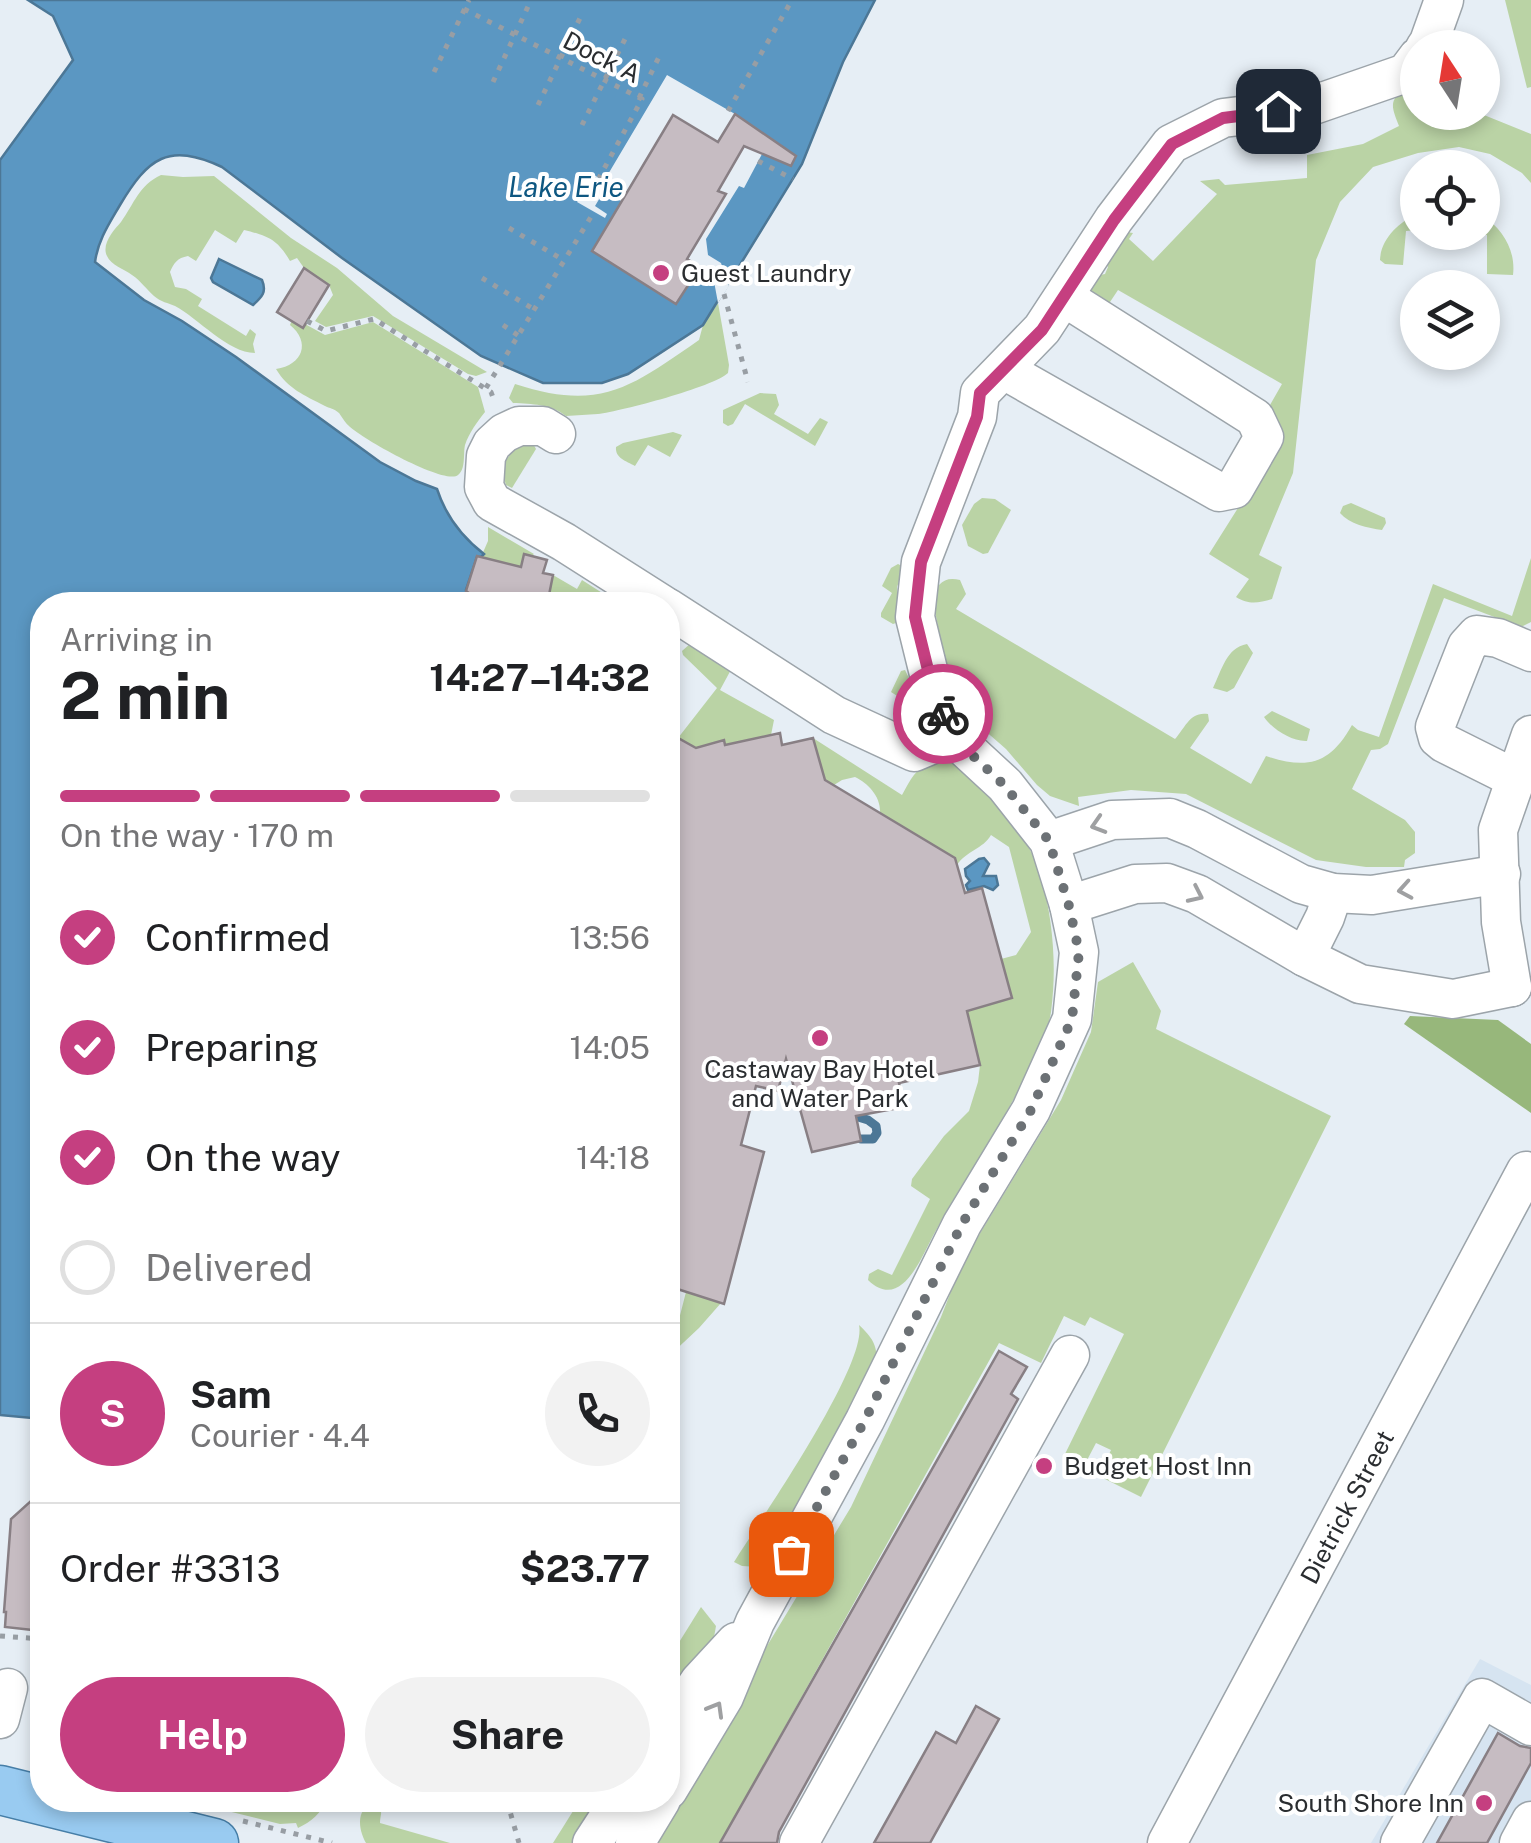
<!DOCTYPE html>
<meta charset="utf-8">
<style>
:root{--surface:#fff;--page:#f2f2f2;--text:#202124;--muted:#757577;--line:#e0e0e0;--accent:#c53f80}
body{margin:0;font-family:"Public Sans",sans-serif;background:var(--page);color:var(--text);height:100vh;display:flex;flex-direction:column;font-size:38px;white-space:nowrap}
*{box-sizing:border-box;margin:0}
p{font-size:32px;color:var(--muted)}
.icon{flex:none;width:55px;height:55px;fill:none;stroke:currentColor;stroke-width:2;stroke-linecap:round;stroke-linejoin:round}
.map{position:relative;flex:1;overflow:hidden}
.side{position:absolute;left:30px;top:592px;width:650px;height:1220px;display:flex;flex-direction:column;background:var(--surface);border-radius:40px;box-shadow:0 5px 15px #0003}
.side>*{flex:none}
.needle{width:65px;rotate:348deg}
.buttons{position:absolute;left:1400px;top:30px;display:grid;gap:20px}
.buttons a{display:grid;place-items:center;width:100px;height:100px;border-radius:50%;background:var(--surface);box-shadow:0 5px 15px #0003;font-size:50px}
.pin{position:absolute;display:grid;place-items:center;width:85px;height:85px;color:#fff;margin:-42px;border-radius:20px;box-shadow:0 5px 15px #0006}
.courier{position:absolute;display:grid;place-items:center;width:100px;height:100px;margin:-50px;border:8px solid #c53f80;border-radius:50%;background:#fff;color:#222;box-shadow:0 2px 12px #0007}
.headline em{font-style:normal;font-weight:700}
.headline div{display:flex;flex-direction:column-reverse}
.headline{display:flex;align-items:center;justify-content:space-between;height:170px;padding:0 30px}
h1{font-size:65px;font-weight:700;line-height:75px}
.bar{display:grid;grid-template-columns:repeat(4,1fr);gap:15px 10px;align-content:center;height:120px;padding:0 30px}
.bar i{height:12px;border-radius:8px;background:var(--line)}
.bar .selected{background:var(--accent)}
.bar p{grid-column:span 4}
.line{display:flex;align-items:center;gap:25px;padding:0 30px;border-top:2px solid var(--line)}
.line div{flex:1}
.round{display:grid;place-items:center;flex:none;width:105px;height:105px;border-radius:52px;background:var(--page)}
ol{padding:0 30px;list-style:none}
li{display:flex;align-items:center;gap:30px;height:110px}
li p{margin-inline-start:auto}
li .icon{padding:10px;border-radius:50%;background:var(--accent);color:#fff;stroke-width:4}
li:last-child{color:var(--muted)}
li i{width:55px;height:55px;border:5px solid var(--line);border-radius:50%}
.action{display:flex;gap:20px;margin-top:auto;padding:20px 30px}
.action a{flex:1;height:115px;border-radius:60px;background:var(--accent);color:#fff;font-size:40px;font-weight:700;line-height:115px;text-align:center}
.action a+a{background:var(--page);color:var(--text)}
.map>svg:first-child{display:block}
.built{fill:#d6e4f1}
.green{fill:#bad3a5}
.forest{fill:#97b77b}
.water{fill:#5b97c2;stroke:#4c7796;stroke-width:2.5}
.pier{fill:#e6eef5}
.lines{fill:none;stroke-linecap:round;stroke-linejoin:round}
.stream{stroke:#4c7796;stroke-width:9}
.building{fill:#c6bcc2;stroke:#887f84;stroke-width:2.5}
.minor-casing{stroke:#9ca4aa;stroke-width:41}
.major-casing{stroke:#467ea7;stroke-width:51}
.path{stroke:#989ea4;stroke-width:5;stroke-dasharray:5 8;stroke-linecap:butt}
.minor{stroke:#fff;stroke-width:38}
.major{stroke:#99cbf1;stroke-width:48}
.oneway{stroke:#9fa0a2}
.done{stroke:#6c7175;stroke-width:10;stroke-dasharray:0 18}
.route{stroke:#c53f80;stroke-width:12}
.poi-dot{fill:#c53f80;stroke:#fff;stroke-width:4}
.labels{text-anchor:middle;stroke-width:8;stroke-linejoin:round;paint-order:stroke}
.street-label{font-size:25px;fill:#2a2d30;stroke:#fff}
.poi-label{font-size:25px;fill:#2a2d30;stroke:#fff;text-anchor:start}
.water-label{font-size:28px;font-style:italic;fill:#0e5781;stroke:#fff}
</style>
<div class="map">
<svg width="1531" height="1843" viewBox="0 0 1531 1843">
<rect width="100%" height="100%" fill="#e6eef5"/>
<path class="built" d="M1480,1659L1531,1685V1843H1371Z"/>
<g class="green">
<path d="M1505,0H1531V87L1527,88Z"/>
<path d="M1410,85L1417,89L1418,112L1479,113L1531,134V183L1522,173L1490,154L1459,147L1418,153L1373,167L1340,202L1316,260L1293,473L1259,555L1282,567L1272,599C1258,603 1249,605 1236,597L1249,579L1209,554L1255,481L1266,412L1282,384L1118,290L1106,308L1093,304L1087,282L1096,276L1105,274L1108,267L1104,261L1126,232L1133,233L1129,239L1153,261L1217,194L1200,181L1219,179L1225,185L1307,178V155L1363,144L1399,126C1390,103 1389,100 1410,85Z"/>
<path d="M161,175L183,177L214,176L291,238L337,268L393,316L487,372L476,376L468,374L373,316L326,327L315,321L333,295L329,285L304,268L297,258L290,261C277,239 268,236 244,230L236,243L215,230L196,261L188,256C177,258 174,263 170,272L175,287L186,289L202,299L198,306L246,336L250,329L256,334L253,344L255,353C228,353 198,318 175,306C168,303 161,302 154,296C146,289 141,281 132,275C124,269 111,265 107,256C101,244 114,230 121,222C134,204 139,185 161,175Z"/>
<path d="M1417,213V230L1406,231L1403,265L1385,264L1380,260C1381,238 1399,223 1417,213Z"/>
<path d="M1483,216C1503,229 1516,251 1513,275L1487,274V235L1469,233L1482,232Z"/>
<path d="M718,303L729,365L728,373C713,387 622,411 598,414C587,415 577,415 566,416C551,404 532,404 513,403L509,398L515,384C601,412 631,387 699,340L703,325Z"/>
<path d="M292,320L303,327L305,324L325,335L373,322L478,387L485,412C477,422 469,433 465,445C463,454 466,469 458,475C446,486 360,438 348,425C346,424 340,414 339,413C335,409 329,408 325,406C304,395 288,389 276,369C303,365 311,342 290,325Z"/>
<path d="M760,393L776,394L779,405L774,414L808,434L820,418L828,422L815,446L745,404L733,424L728,426L723,423V410Z"/>
<path d="M673,432L682,435L670,457L648,445L635,466C626,461 615,458 616,447L623,443Z"/>
<path d="M532,442L536,449L512,488L506,485L501,469C509,454 515,446 532,442Z"/>
<path d="M982,498L995,499L1011,510L988,553L983,554L968,546L962,525L974,504Z"/>
<path d="M1351,503L1385,518L1386,523L1382,530C1368,528 1349,524 1340,513L1343,506Z"/>
<path d="M488,527L534,554L521,567L481,557L488,541Z"/>
<path d="M1531,558V622L1521,627L1444,598L1388,744L1380,749L1371,750L1352,789L1405,820L1415,832V853L1405,860L1404,867H1366L1316,860L1186,794L1131,790L1078,797L1079,806L1050,796L1037,785L1006,749L975,722L960,705L947,675L933,600C936,584 944,576 960,580L966,594L956,609L1175,739C1185,728 1190,711 1208,714L1209,721L1190,748L1251,784L1266,756C1308,770 1330,764 1352,725L1358,730L1379,737L1433,584L1512,616Z"/>
<path d="M898,564L904,567L897,587L900,617L899,622L893,624L881,617V613L892,593L882,586L891,568Z"/>
<path d="M553,575L577,589L582,580L621,605H563L548,602Z"/>
<path d="M691,643L733,666L720,690L774,720L771,735L725,745L723,740L696,748L678,738L717,688L683,655L682,651Z"/>
<path d="M1247,644L1253,653L1234,688L1227,692L1213,688C1222,670 1226,648 1247,644Z"/>
<path d="M905,670L927,715L929,730L921,736L901,731L913,706L891,692L901,671Z"/>
<path d="M1272,711L1310,729L1307,741C1292,742 1272,729 1264,717Z"/>
<path d="M813,738L902,795C907,786 914,771 924,766C934,760 952,761 962,766C989,780 1033,846 1041,876C1053,920 1057,966 1051,1012C1047,1039 1032,1066 1019,1089C993,1139 960,1185 934,1234C921,1258 901,1312 868,1280L869,1274L878,1269L892,1275L930,1199L911,1186L912,1179L944,1136L969,1111L978,1082L980,1065L967,1011L1011,998L1001,959L1016,955L1031,932L1009,847L991,835C983,849 966,851 957,865L955,858L880,813C881,797 869,784 855,777L842,780L834,785L825,780Z"/>
<path d="M1133,962L1161,1011L1156,1029L1331,1116L1141,1497L1099,1476L1111,1450L1096,1443L1085,1464L1065,1454L1124,1334L1090,1317L1085,1326L1064,1316L1041,1363L999,1343L720,1843H648L851,1507L941,1317L962,1263L1061,1100L1091,1032L1098,982Z"/>
<path d="M686,1292L721,1303L699,1328L668,1357V1324L677,1327Z"/>
<path d="M859,1325C876,1341 878,1348 876,1371L773,1557L759,1567L742,1566L734,1562C759,1522 868,1365 859,1325Z"/>
<path d="M701,1607L716,1626L713,1643L668,1711V1660Z"/>
<path d="M183,1800H248L288,1810L292,1800H327C321,1813 311,1822 298,1828L296,1823L280,1824Z"/>
<path d="M580,1800H609L581,1843H553Z"/>
<path d="M377,1804C384,1811 380,1815 380,1823L450,1843H366C358,1829 355,1805 377,1804Z"/>
</g>
<path class="forest" d="M1410,1016L1498,1020L1531,1044V1113L1404,1024Z"/>
<g class="water">
<path d="M28,0H875L843,62L802,164L703,325L628,374L602,383H543L481,356L342,258L222,167C168,142 148,158 120,205C109,224 98,240 95,262L144,300L182,321L236,357L380,462L416,481L437,489C446,517 462,537 484,554L481,557H477L466,590L469,593L466,605H42V1419L0,1415V160L73,60L53,16Z"/>
<path d="M219,259L262,280C267,292 262,297 253,305L213,282L211,278Z"/>
<path d="M984,858L989,864L983,876H996L998,885L993,890L984,886L968,890L966,885L970,881L966,876L965,869L979,859Z"/>
</g>
<g class="pier">
<path d="M667,75L735,114L718,142L673,115L621,201L604,191L595,206L607,214L605,218L577,202L594,175L604,181Z"/>
<path d="M762,137V154L744,188L739,186L706,239L708,255L721,263L729,286L718,303L713,276L677,253L696,245L726,194L718,191L744,146L754,150Z"/>
</g>
<g class="lines">
<path class="stream" d="M855,1116L868,1120L876,1126L877,1133L873,1139H861"/>
</g>
<g class="building">
<path d="M735,114L796,156L791,166L744,146L718,191L726,194L687,259L700,267L676,304L592,251L673,115L718,142Z"/>
<path d="M304,268L329,285L303,328L277,312Z"/>
<path d="M524,554L547,560L543,573L553,575L547,605H466L469,593L466,591L477,556L521,567Z"/>
<path d="M780,733L782,745L813,738L825,780L955,858L965,893L982,888L1012,998L967,1011L980,1065L899,1083L904,1107L856,1116L861,1141L812,1152L786,1059L778,1091L756,1086L741,1145L764,1152L724,1304L668,1286V755L678,738L696,748L724,740L725,745Z"/>
<path d="M999,1351L1027,1367L1011,1394L1018,1399L779,1832L777,1843H720Z"/>
<path d="M42,1491V1631L5,1627L6,1612H4L11,1519Z"/>
<path d="M976,1706L999,1719L930,1843H874L936,1732L956,1743Z"/>
<path d="M1498,1733L1520,1746L1531,1748V1763L1487,1843H1437Z"/>
</g>
<g class="lines">
<defs>
<g id="minor">
<path d="M1425,48L1429,42L1444,0"/>
<path d="M1004,370L1219,492L1234,489L1264,437L1255,418L1064,297"/>
<path d="M556,434L543,426H519L504,433L492,444L486,456L484,487L492,502L564,542L663,605"/>
<path d="M668,608L834,715L914,752L952,736"/>
<path d="M1516,779L1444,743L1438,738L1435,727L1467,646L1477,635L1498,638L1531,652"/>
<path d="M1049,841L1112,820L1170,818L1197,829L1301,884L1333,893L1372,895L1501,874"/>
<path d="M1069,905L1135,884L1167,883L1197,894L1305,957L1360,984L1453,999L1512,987"/>
<path d="M1305,957L1325,917L1333,893"/>
<path d="M1512,987L1501,922L1498,830L1531,735"/>
<path d="M0,1719L8,1688"/>
<path d="M668,1729L699,1682L736,1642"/>
<path d="M668,1790L724,1697L755,1622L865,1420L962,1224L1031,1110L1072,1019L1079,952L1069,905L1049,841L1005,785L952,736L931,682L915,617L921,562L977,417L980,393L1042,329L1114,219L1171,144L1223,118L1305,108L1406,73L1418,57"/>
<path d="M592,1843L620,1800"/>
<path d="M635,1843L661,1800"/>
<path d="M799,1843L1070,1355"/>
<path d="M1167,1843L1526,1171"/>
<path d="M1400,1843L1482,1698L1531,1726"/>
<path d="M1519,1843L1531,1821"/>
</g>
<path id="major" d="M0,1790L214,1843"/>
</defs>
<use href="#minor" class="minor-casing"/>
<use href="#major" class="major-casing"/>
<g class="path">
<path d="M464,9L642,99L599,178"/>
<path d="M434,72L469,0"/>
<path d="M493,82L531,0"/>
<path d="M639,98L659,57"/>
<path d="M538,105L580,18"/>
<path d="M728,111L792,0"/>
<path d="M582,125L625,39"/>
<path d="M758,161L793,179"/>
<path d="M509,228L565,261"/>
<path d="M482,278L535,310"/>
<path d="M724,294L748,382"/>
<path d="M307,321L326,331L374,319L491,392L495,403"/>
<path d="M503,325L519,336"/>
<path d="M486,388L594,212"/>
<path d="M0,1636L42,1639"/>
<path d="M507,1801L519,1843"/>
<path d="M243,1821L332,1843"/>
</g>
<use href="#minor" class="minor"/>
<use href="#major" class="major"/>
</g>
<defs><path id="oneway-chevron" d="M-2-3.5L2.5 0L-2 3.5" fill="none" stroke-width="1.6" stroke-linecap="round" stroke-linejoin="round" transform="scale(2.5)"/></defs>
<g class="oneway">
<use href="#oneway-chevron" transform="translate(1098 825) rotate(163)"/>
<use href="#oneway-chevron" transform="translate(1405 890) rotate(170)"/>
<use href="#oneway-chevron" transform="translate(1196 895) rotate(25)"/>
<use href="#oneway-chevron" transform="translate(716 1709) rotate(-60)"/>
</g>
<g class="lines">
<path class="done" d="M791,1554L865,1420L962,1224L1031,1110L1072,1019L1079,952L1069,906L1049,841L1004,785L952,736L943,714"/>
<path class="route" d="M943,714L931,682L915,617L921,562L977,417L980,393L1042,330L1114,220L1172,144L1223,118L1278,111"/>
</g>
<g class="poi-dot">
<circle cx="661" cy="273" r="10"/>
<circle cx="820" cy="1038" r="10"/>
<circle cx="1044" cy="1466" r="10"/>
<circle cx="1484" cy="1803" r="10"/>
</g>
<g class="labels">
<g class="street-label">
<text transform="translate(602 57) rotate(27)" y="9">Dock A</text>
<text transform="translate(1347 1507) rotate(-62)" y="9">Dietrick Street</text>
</g>
<g class="poi-label">
<text x="681" y="282">Guest Laundry</text>
<text x="820" y="1078" text-anchor="middle">Castaway Bay Hotel<tspan x="820" dy="29">and Water Park</tspan></text>
<text x="1064" y="1475">Budget Host Inn</text>
<text x="1464" y="1812" text-anchor="end">South Shore Inn</text>
</g>
<g class="water-label">
<text x="566" y="197">Lake Erie</text>
</g>
</g>
</svg>
<div class="buttons">
<a><svg class="needle" viewBox="-14 -14 28 28"><path d="M0-13l5 13h-10z" fill="#e53935"/><path d="M0 13l5-13h-10z" fill="#757577"/></svg></a>
<a><svg class="icon" aria-label="locate" viewBox="0 0 24 24"><circle cx="12" cy="12" r="6"/><path d="M12 2v4M12 18v4M2 12h4M18 12h4"/></svg></a>
<a><svg class="icon" aria-label="layers" viewBox="0 0 24 24"><path d="M12 4l9 5-9 5-9-5zM3 14l9 5 9-5"/></svg></a>
</div>
<div class="pin" style="left:791px;top:1554px;background:#ea580c"><svg class="icon" aria-label="bag" viewBox="0 0 24 24"><path d="M5 8h14l-1 12H6zM9 8a3 3 0 0 1 6 0"/></svg></div>
<div class="pin" style="left:1278px;top:111px;background:#1f2937"><svg class="icon" aria-label="home" viewBox="0 0 24 24"><path d="M3 11l9-7 9 7M6 9v11h12V9"/></svg></div>
<div class="courier" style="left:943px;top:714px"><svg class="icon" aria-label="bike" viewBox="0 0 24 24"><circle cx="6" cy="16" r="4"/><circle cx="18" cy="16" r="4"/><path d="M6 16l4-8h5l3 8M10 8l3 8H6M13 5h3"/></svg></div>
<section class="side">
<div class="headline"><div><h1>2 min</h1><p>Arriving in</p></div><em>14:27–14:32</em></div>
<div class="bar"><i class="selected"></i><i class="selected"></i><i class="selected"></i><i></i><p>On the way · 170 m</p></div>
<ol>
<li><svg class="icon" aria-label="check" viewBox="0 0 24 24"><path d="M5 12l5 5 9-10"/></svg>Confirmed<p>13:56</p></li>
<li><svg class="icon" aria-label="check" viewBox="0 0 24 24"><path d="M5 12l5 5 9-10"/></svg>Preparing<p>14:05</p></li>
<li><svg class="icon" aria-label="check" viewBox="0 0 24 24"><path d="M5 12l5 5 9-10"/></svg>On the way<p>14:18</p></li>
<li><i></i>Delivered</li>
</ol>
<div class="line" style="height:180px"><b class="round" style="background:var(--accent);color:#fff">S</b><div><b>Sam</b><p>Courier · 4.4</p></div><a class="round"><svg class="icon" aria-label="phone" viewBox="0 0 24 24"><path d="M5 4h4l2 5-3 2q2 4 5 5l2-3 5 2v4C11 20 4 13 5 4z"/></svg></a></div>
<div class="line" style="height:130px"><div>Order #3313</div><b>$23.77</b></div>
<div class="action"><a>Help</a><a>Share</a></div>
</section>
</div>
